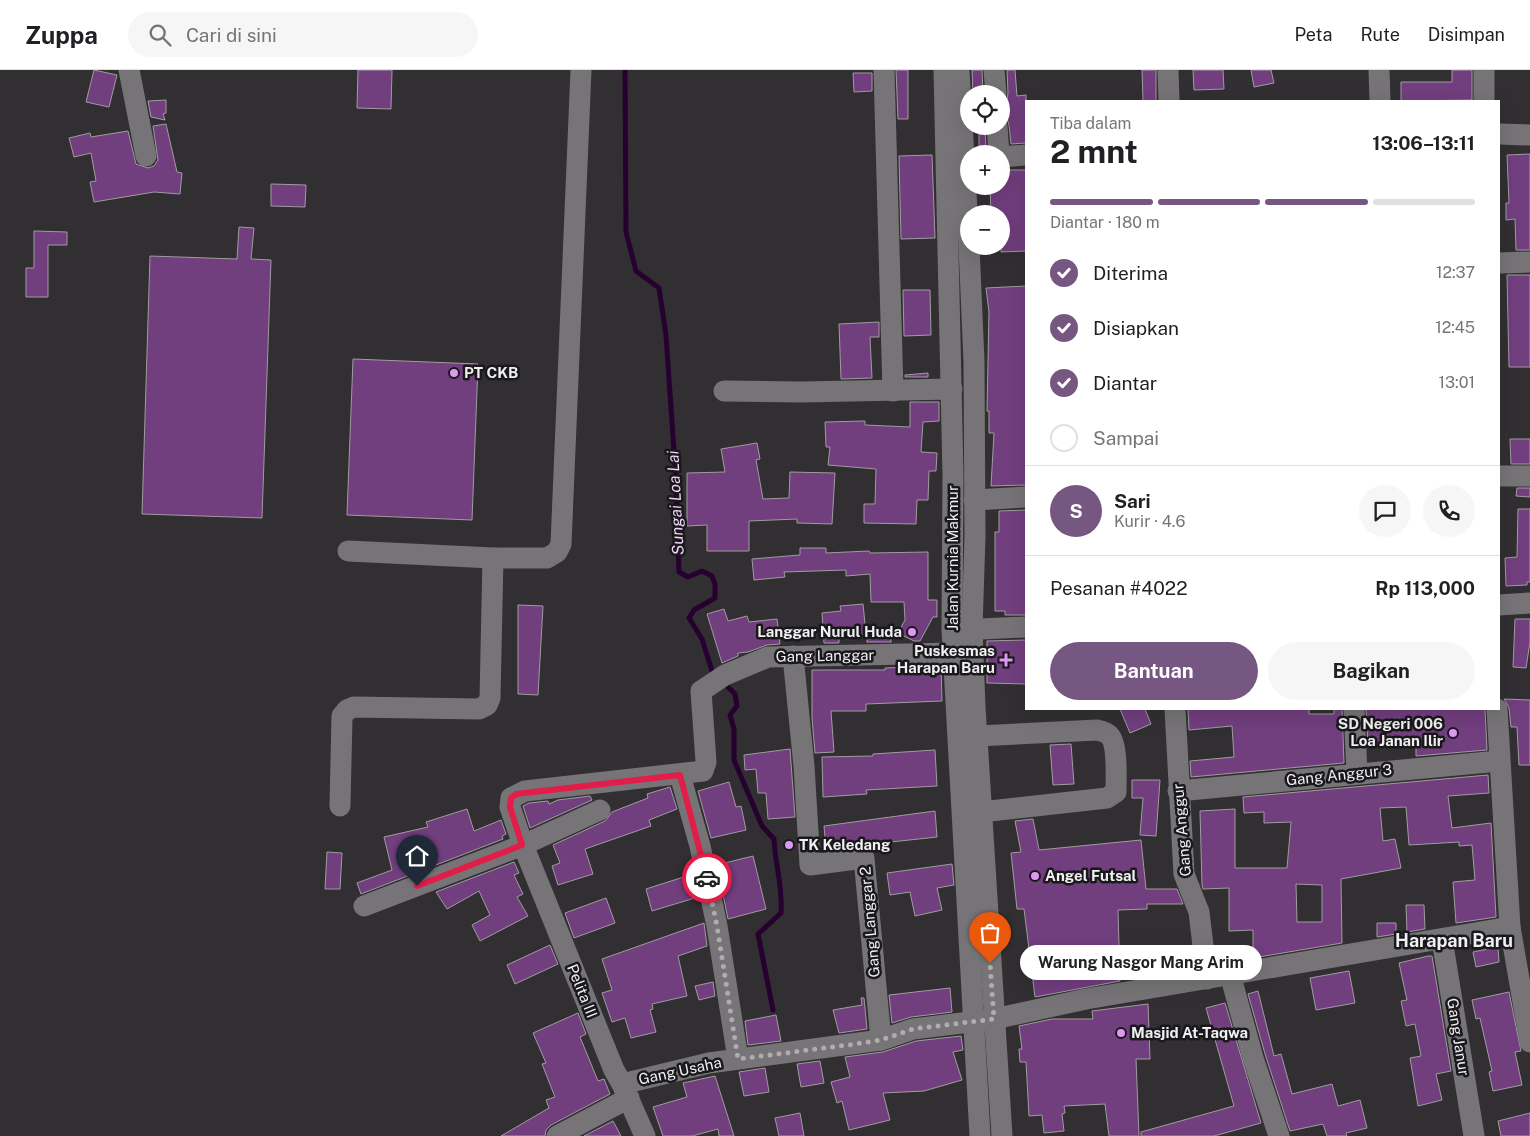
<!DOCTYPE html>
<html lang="id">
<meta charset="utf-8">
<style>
:root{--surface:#fff;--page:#f6f6f6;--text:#202124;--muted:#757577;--line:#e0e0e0;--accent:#765781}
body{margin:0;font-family:"Public Sans",sans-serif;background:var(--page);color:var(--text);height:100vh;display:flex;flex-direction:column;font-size:19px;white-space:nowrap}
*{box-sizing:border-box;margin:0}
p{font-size:16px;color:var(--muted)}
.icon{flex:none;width:28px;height:28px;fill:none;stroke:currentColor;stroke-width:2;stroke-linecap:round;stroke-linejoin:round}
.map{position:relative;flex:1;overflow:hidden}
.sheet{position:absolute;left:1025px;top:30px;width:475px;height:610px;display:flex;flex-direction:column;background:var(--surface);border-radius:0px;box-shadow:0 5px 20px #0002}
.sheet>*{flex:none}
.tools{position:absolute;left:960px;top:15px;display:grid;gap:10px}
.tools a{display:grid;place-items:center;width:50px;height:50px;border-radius:50%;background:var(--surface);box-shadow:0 5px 20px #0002;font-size:25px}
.pin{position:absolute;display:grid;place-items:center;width:42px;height:42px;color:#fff;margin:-51px -21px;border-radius:50% 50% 50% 0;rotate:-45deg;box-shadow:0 0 5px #0007}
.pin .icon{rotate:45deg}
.courier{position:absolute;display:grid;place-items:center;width:50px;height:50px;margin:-25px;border:4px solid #e11d48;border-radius:50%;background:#fff;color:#222;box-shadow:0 1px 6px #0007}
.bubble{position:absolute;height:35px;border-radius:18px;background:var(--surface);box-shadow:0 5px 20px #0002;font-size:16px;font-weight:700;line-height:35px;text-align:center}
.summary em{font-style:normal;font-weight:700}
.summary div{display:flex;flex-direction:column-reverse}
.summary{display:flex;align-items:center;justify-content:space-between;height:85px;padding:0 25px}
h1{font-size:32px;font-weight:700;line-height:38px}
.bar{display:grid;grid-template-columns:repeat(4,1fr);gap:8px 5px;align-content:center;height:60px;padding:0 25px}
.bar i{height:6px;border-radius:4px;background:var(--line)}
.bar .selected{background:var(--accent)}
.bar p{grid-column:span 4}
.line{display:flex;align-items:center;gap:12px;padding:0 25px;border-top:1px solid var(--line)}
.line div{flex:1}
.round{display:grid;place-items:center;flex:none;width:52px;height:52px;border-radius:26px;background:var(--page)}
ol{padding:0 25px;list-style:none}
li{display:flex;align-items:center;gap:15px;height:55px}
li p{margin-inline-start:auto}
li .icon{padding:5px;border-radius:50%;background:var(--accent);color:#fff;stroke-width:4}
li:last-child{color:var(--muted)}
li i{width:28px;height:28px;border:2px solid var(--line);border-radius:50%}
.action{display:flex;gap:10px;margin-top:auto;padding:10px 25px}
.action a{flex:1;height:58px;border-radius:30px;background:var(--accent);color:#fff;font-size:20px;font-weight:700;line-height:58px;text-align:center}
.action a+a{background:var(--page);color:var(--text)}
header{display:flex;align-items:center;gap:30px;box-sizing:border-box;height:70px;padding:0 25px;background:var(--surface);border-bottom:1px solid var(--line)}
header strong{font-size:24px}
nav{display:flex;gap:28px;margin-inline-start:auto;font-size:18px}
.search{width:350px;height:45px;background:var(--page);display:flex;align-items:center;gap:12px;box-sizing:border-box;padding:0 18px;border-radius:28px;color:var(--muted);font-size:19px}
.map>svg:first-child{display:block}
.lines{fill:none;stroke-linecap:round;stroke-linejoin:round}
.stream{stroke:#26012f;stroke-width:5}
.building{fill:#713e7e;stroke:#a09ca1;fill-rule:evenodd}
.minor{stroke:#777478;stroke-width:21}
.done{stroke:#aeacae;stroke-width:5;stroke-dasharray:0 9}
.route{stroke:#e11d48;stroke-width:6}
.poi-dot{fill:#df98f2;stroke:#19181a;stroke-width:2}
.labels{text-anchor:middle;stroke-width:5;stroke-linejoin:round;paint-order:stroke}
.poi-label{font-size:15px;font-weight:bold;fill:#f1eff1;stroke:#19181a;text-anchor:start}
.street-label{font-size:15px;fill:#f1eff1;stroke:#19181a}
.water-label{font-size:16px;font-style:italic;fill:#f0d3f8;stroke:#19181a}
.quarter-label{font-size:18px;font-weight:bold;fill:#f1eff1;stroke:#19181a}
</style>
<header>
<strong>Zuppa</strong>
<div class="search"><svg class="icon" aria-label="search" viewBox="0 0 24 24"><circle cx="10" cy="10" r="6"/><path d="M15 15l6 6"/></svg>Cari di sini</div>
<nav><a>Peta</a><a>Rute</a><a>Disimpan</a></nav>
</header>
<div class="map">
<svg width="1530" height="1066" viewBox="0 0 1530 1066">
<rect width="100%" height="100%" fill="#322f33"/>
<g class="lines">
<g class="stream">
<path d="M625,0L626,162L636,201L659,218L666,265L676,411L679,502L688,507L702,501L712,506L715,514V528L694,540L689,548L702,569L712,601L716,605"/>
<path d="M724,613L735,624L737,636L730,645L734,659V690L762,756L774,769C775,794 783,817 781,843L758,864L773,940"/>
</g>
</g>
<g class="building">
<path d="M94,0L117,5L109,37L86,32Z"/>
<path d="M358,0H392L391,39L357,38Z"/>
<path d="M896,0H908V49H898Z"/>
<path d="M972,0H982L983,24H973Z"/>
<path d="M1007,0H1015L1017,26L1026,25V73L1011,74L1009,55L1007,49L1001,44V35L1007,30L1008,23Z"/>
<path d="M1142,0H1156V31H1143Z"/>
<path d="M1193,0H1223L1224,19L1194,20Z"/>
<path d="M1251,0H1271L1274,13L1254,17Z"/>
<path d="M1452,0H1472V30L1401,31V12H1452Z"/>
<path d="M853,3H872V21L854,22Z"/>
<path d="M166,30V43L163,44L165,50L151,47L148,31Z"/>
<path d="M166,54L177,102L182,103L180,124L154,122L94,132L90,112L96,111L91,83L74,87L69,68L90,63L91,67L128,61L136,94L148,98L154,96L158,90L153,56Z"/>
<path d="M979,56H985L986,80H979Z"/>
<path d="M1530,84V180H1516L1515,149L1506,150V133H1509L1507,85Z"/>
<path d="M932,85L935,168L901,169L899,86Z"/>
<path d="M1001,100H1026V181L1001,182V144H991L990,116H1001Z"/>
<path d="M271,114L306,115L305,137L271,136Z"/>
<path d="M239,157L254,158L251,189L271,190L262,448L142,444L150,186L237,189Z"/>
<path d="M34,161L67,162V175H48V227H26V198H34Z"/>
<path d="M1507,205H1530V297H1509Z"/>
<path d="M1026,216V415L991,416L994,363H989V341H987L989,242L986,218Z"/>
<path d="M903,220H930L931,265L904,266Z"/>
<path d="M879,252V267H870L872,308L841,309L839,254Z"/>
<path d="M353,289L478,294L472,450L347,445Z"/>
<path d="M928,303V307H905V305Z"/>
<path d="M910,332H939V351L923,352L921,382L937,383L936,401H929L928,430H917L916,454L864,453V434H875L876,399L828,395L830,377H826L825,352L865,351V355L910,357Z"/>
<path d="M1510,369H1530V394H1511Z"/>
<path d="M757,373L760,389L756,390L763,429L789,428L790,402L835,403L832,454L797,453V449L749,451V481H707V455L687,456V403L725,402L721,379Z"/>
<path d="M1517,418H1530V427L1516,426Z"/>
<path d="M1518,439H1530V512H1527V515L1506,516L1505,488L1517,487Z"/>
<path d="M1026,440V545H1005V541H995V462H999V441Z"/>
<path d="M800,478H826V483L869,481L870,483L928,482V530H937V547H933L920,571H914L898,563L905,550L904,532H871L870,504L846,506V500L784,502L785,507L754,510L752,489L800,485Z"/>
<path d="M863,534L866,564L839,566V573H824L822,543L841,541L840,536Z"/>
<path d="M518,535L543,536L538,625L518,624Z"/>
<path d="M724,539L728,551L747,546L749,552L777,549L780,574L767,575L748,582L738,583V586L722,593L707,544Z"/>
<path d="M1515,549H1530V572L1526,598L1513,597Z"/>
<rect x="867" y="562" width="24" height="10"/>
<path d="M1026,570V614L987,613V571Z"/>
<path d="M941,596L942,631L866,634V641H831L834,682L815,683L812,648V600H885V598Z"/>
<path d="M1504,629L1530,630V695H1519L1517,657H1511L1509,638Z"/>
<path d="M1120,639H1145L1151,654L1130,663Z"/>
<path d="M1188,639H1309V644H1334V639H1342L1344,693L1191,707L1190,691L1234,687L1232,656L1189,660Z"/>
<path d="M1366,639H1485L1487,680L1416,686V673L1368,675Z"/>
<path d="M1071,674L1074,714L1053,715L1050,675Z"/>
<path d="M790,679L795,747L768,749L766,723H758L756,699L745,700L744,685Z"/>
<path d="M935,680L937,716L866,720L867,724L823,727L822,687L873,686V684Z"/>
<path d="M1488,705L1489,723L1448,726L1452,758L1491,753L1496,847L1456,853L1453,812L1475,810L1472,775L1459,776V772L1409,775L1406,737L1380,738L1383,771L1395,769L1401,798L1341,809L1342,873L1253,888V860L1229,861V818L1203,819L1202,815L1200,741L1235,739V798H1287L1291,752L1264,753V742L1244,743L1243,727ZM1296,814L1322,815V852H1297Z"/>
<path d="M1132,710H1160L1156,766L1140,765L1143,728H1132Z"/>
<path d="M729,712L736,737L741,736L746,760L711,768L698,721Z"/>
<path d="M670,717L677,739L649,750L651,756L585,779L593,804L558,815L552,796L560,793L553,775L605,751L612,742L648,728L647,724Z"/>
<path d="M590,726L592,730L530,758L523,736L529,733L548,731L549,734L558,730Z"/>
<path d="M467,739L474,761L501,750L506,764L502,766L503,769L361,824L357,813L392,800L384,767L428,757L426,752Z"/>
<path d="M935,741L937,767L826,779L824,756Z"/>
<path d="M1033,749L1039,780L1141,770L1146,819H1177L1183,834H1147V839L1118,840L1120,911L1035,927L1024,839H1017L1011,783L1021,782L1015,751Z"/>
<path d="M327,782L342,783L340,819H325Z"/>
<path d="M753,786L766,839L728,849L717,795Z"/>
<path d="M514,792L519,803L514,805L523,824L517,827L528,846L480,871L472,855L490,845L479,821L447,839L436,822Z"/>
<path d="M952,794L954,815L937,818L942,840L915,846L910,822L890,825L887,803Z"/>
<path d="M693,804L698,827L652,841L646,819Z"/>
<path d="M606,828L615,853L574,868L565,843Z"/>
<path d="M1406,835H1424L1425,859L1407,862Z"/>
<path d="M704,853L707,876L678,886L687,926L652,934L653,939L650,940L656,962L631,968L625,948L612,952L602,923L612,920L602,889Z"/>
<path d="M1377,853H1396V864L1377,867Z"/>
<path d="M550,875L558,894L515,914L507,895Z"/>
<path d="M1498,877L1499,892L1476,897L1473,882Z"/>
<path d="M1428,886H1432L1451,1001L1436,1004L1442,1030L1418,1036L1410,988L1421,986L1415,954L1406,956L1401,931L1407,930L1399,893Z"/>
<path d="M1349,901L1355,933L1316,940L1310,908Z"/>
<path d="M713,912L715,926L699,930L695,916Z"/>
<path d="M950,918L952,942L911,947L892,953L889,925Z"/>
<path d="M1258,921L1274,986L1281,984L1292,1024L1332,1014L1338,1036L1360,1030L1367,1058L1346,1063L1347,1066H1327L1323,1054L1290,1061L1265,984L1248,924Z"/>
<path d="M1509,922L1521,981L1515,982L1522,1015L1493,1021L1489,1002L1492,1001L1480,948L1476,949L1472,930Z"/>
<path d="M861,928H864L867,959L839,963L833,940L862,935Z"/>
<path d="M1225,933L1261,1053L1214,1066H1141V1062L1234,1036L1206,938Z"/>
<path d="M1148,934L1150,989H1136L1139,1066H1109L1105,1034L1064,1036L1065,1043L1062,1044L1064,1061L1044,1063L1042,1045L1029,1046L1026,992H1020L1019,979H1022L1019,956L1052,949H1093L1092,941Z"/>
<path d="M578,943L586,964L580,967L598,1011L604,1009L610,1024L551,1055L546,1060L545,1066H501L549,1038L546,1030L555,1027L542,994L546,993L533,963Z"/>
<path d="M776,945L781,971L748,975L745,951Z"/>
<path d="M961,966L963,980L953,982L962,1010L924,1021L883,1023L890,1050L849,1060L842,1031L837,1033L831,1012L850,1007L845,987L883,982L916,971Z"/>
<path d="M820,991L824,1013L801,1017L797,994Z"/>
<path d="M765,998L769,1022L744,1026L739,1002Z"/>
<path d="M715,1006L734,1066H719L718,1059L692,1066H663L653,1037L687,1027L683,1013Z"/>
<path d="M800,1043L804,1066H779L775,1048Z"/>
<path d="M1530,1043V1066H1501L1498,1051Z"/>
<path d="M613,1051L621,1066H584Z"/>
</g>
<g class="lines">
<g class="minor">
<path d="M129,0L146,86"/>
<path d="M884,0L893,321"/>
<path d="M944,0L953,405L952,560L980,1066"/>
<path d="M959,0L969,175"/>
<path d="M994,0L996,24"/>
<path d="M1168,0L1169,31"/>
<path d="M1379,0L1380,31"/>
<path d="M1484,0V31"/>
<path d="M997,56L999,84"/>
<path d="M1499,64L1530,65"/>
<path d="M1001,87L1026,85"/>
<path d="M969,176L974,291L975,467L972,559L975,637L1002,1066"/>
<path d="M1499,193L1530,192"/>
<path d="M724,321L802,322L952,319"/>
<path d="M1499,406H1530"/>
<path d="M974,430L1026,427"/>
<path d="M348,481L493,488H547L557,482L561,474L581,0"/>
<path d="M1499,535L1530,533"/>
<path d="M958,560L1026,557"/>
<path d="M793,586L804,696L810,795L864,788L881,970"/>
<path d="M1175,639L1184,804L1199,842L1207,909"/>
<path d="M1354,639L1357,703"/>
<path d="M1497,639L1510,857L1530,972"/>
<path d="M977,666L1097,660C1101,661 1106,662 1109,665C1118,673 1116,709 1116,722L1107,728L981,742"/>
<path d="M680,705L700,776L717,856L738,989"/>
<path d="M1178,721L1499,691"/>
<path d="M340,736L342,646L347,640L354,637L479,639L487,635L490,628L493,488"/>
<path d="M364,836L523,775L600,740"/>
<path d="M1442,869L1474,1066"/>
<path d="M1230,904L1253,988L1279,1066"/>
<path d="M622,1014L709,993L881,970L913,959L994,949L1086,929L1510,857"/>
<path d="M557,1066L629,1028"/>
<path d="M645,1066L622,1014L614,1000L523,775L510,737L511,728L525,721L703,701L706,692L701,621L725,605L768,587L953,583"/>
</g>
</g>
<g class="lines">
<path class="done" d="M707,808L717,856L738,989L848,975L881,970L913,959L994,949L990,893"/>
<path class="route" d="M417,816L522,775L510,737L511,728L516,724L680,705L707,808"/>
</g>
<g class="poi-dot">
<circle cx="454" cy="303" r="5"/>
<circle cx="912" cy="562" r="5"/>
<path d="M1003.5 582.5h5v5h5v5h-5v5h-5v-5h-5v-5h5z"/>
<circle cx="1453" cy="663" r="5"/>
<circle cx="789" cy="775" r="5"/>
<circle cx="1035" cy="806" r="5"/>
<circle cx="1121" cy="963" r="5"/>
</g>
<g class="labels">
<g class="poi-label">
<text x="464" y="308">PT CKB</text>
<text x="902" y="567" text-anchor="end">Langgar Nurul Huda</text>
<text x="995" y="586" text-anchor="end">Puskesmas<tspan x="995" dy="17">Harapan Baru</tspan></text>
<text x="1443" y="659" text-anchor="end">SD Negeri 006<tspan x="1443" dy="17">Loa Janan Ilir</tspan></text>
<text x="799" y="780">TK Keledang</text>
<text x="1045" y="811">Angel Futsal</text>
<text x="1131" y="968">Masjid At-Taqwa</text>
</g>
<g class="street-label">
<text transform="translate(953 488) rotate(-90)" y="5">Jalan Kurnia Makmur</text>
<text transform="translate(825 586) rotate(-1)" y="5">Gang Langgar</text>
<text transform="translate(1339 705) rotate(-6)" y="5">Gang Anggur 3</text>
<text transform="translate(1182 760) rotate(-95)" y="5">Gang Anggur</text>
<text transform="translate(870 852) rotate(-95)" y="5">Gang Langgar 2</text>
<text transform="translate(582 921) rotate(68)" y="5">Pelita III</text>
<text transform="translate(1458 967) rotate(81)" y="5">Gang Janur</text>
<text transform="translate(680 1001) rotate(-12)" y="5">Gang Usaha</text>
</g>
<g class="water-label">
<text transform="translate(675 433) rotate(-93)" y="6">Sungai Loa Lai</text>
</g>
<g class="quarter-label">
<text x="1454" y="877">Harapan Baru</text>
</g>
</g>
</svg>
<div class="tools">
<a><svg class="icon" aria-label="locate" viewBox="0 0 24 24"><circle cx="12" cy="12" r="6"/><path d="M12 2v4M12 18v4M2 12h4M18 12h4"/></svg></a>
<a>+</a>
<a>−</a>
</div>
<div class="pin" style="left:990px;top:893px;background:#ea580c"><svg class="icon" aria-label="bag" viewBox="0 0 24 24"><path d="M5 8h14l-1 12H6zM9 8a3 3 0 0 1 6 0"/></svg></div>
<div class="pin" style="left:417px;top:816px;background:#1f2937"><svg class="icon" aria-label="home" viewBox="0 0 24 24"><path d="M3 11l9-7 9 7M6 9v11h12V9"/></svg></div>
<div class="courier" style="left:707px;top:808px"><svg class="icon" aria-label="car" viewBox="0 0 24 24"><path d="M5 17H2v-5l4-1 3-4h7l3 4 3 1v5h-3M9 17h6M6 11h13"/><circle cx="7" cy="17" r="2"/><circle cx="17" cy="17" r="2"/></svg></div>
<div class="bubble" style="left:1020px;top:875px;width:242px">Warung Nasgor Mang Arim</div>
<section class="sheet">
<div class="summary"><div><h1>2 mnt</h1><p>Tiba dalam</p></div><em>13:06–13:11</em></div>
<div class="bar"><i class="selected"></i><i class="selected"></i><i class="selected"></i><i></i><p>Diantar · 180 m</p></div>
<ol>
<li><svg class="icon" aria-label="check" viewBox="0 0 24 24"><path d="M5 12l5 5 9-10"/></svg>Diterima<p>12:37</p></li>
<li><svg class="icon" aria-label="check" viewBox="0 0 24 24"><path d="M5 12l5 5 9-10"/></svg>Disiapkan<p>12:45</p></li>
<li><svg class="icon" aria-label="check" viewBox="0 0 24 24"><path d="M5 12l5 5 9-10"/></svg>Diantar<p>13:01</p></li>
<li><i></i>Sampai</li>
</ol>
<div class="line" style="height:90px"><b class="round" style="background:var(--accent);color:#fff">S</b><div><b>Sari</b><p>Kurir · 4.6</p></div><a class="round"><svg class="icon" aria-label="chat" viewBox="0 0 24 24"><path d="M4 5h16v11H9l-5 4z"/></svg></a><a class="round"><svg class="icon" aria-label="phone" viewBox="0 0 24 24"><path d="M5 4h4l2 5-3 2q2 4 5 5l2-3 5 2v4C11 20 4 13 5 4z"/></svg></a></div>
<div class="line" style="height:65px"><div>Pesanan #4022</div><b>Rp 113,000</b></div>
<div class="action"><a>Bantuan</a><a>Bagikan</a></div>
</section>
</div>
